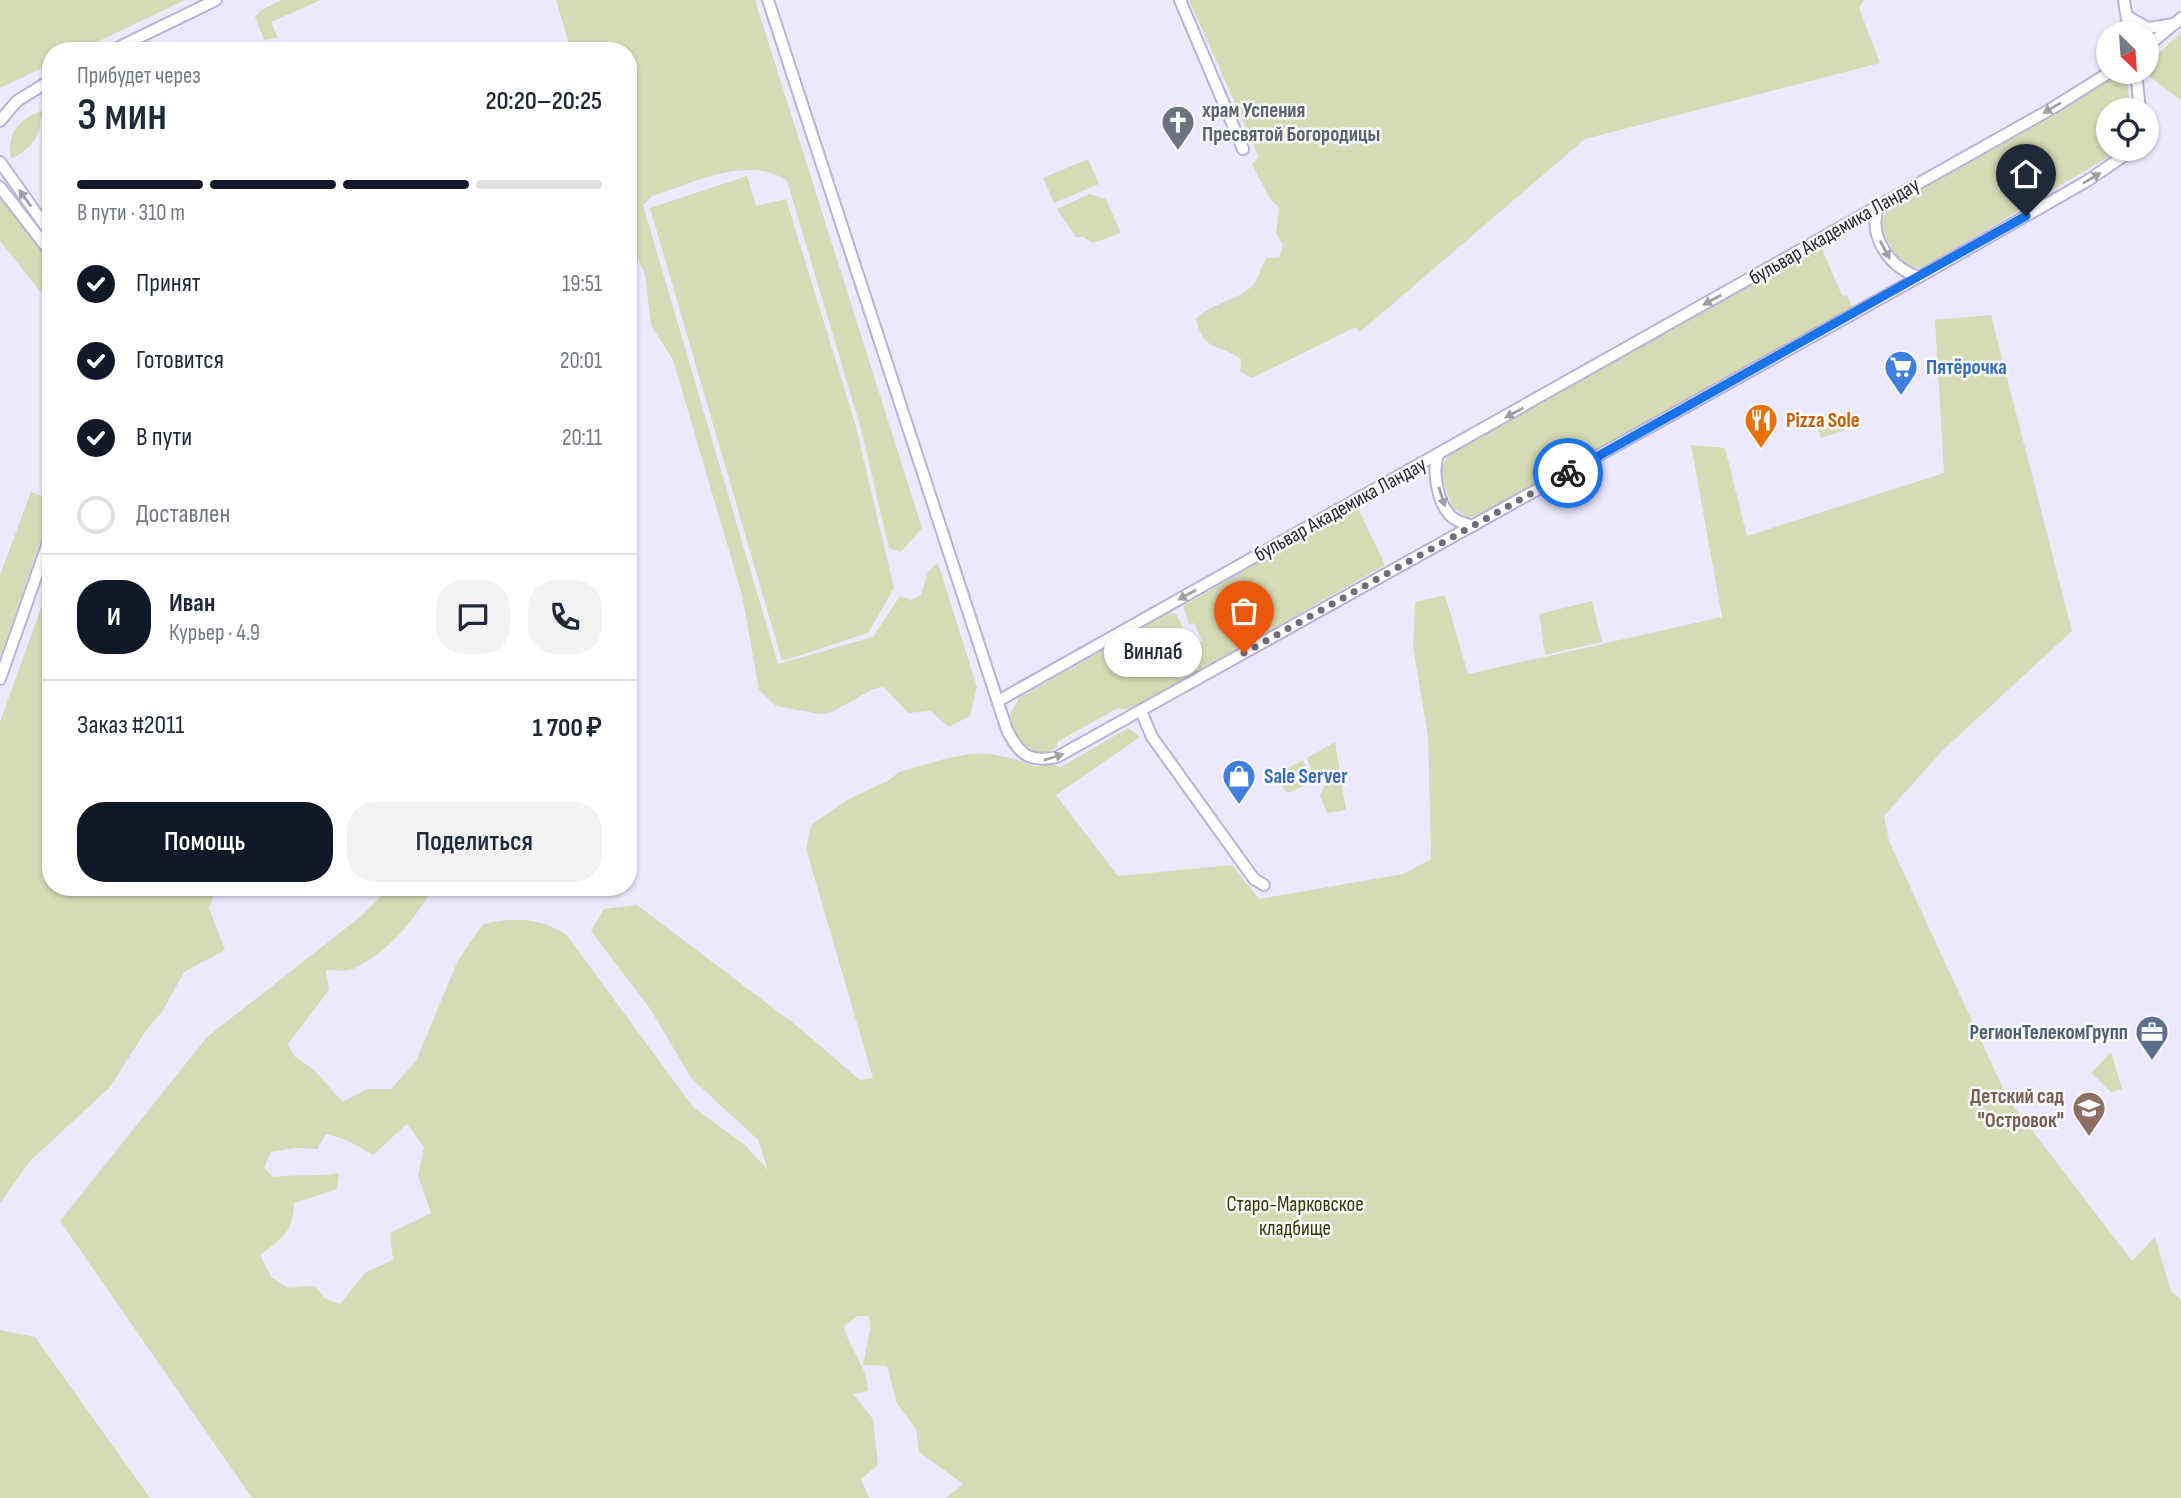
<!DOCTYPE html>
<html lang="ru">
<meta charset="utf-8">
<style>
:root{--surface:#fff;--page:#f2f2f3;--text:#1f2937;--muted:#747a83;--line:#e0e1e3;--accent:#111827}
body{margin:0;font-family:"Sofia Sans Condensed",sans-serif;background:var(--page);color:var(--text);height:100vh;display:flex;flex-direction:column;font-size:26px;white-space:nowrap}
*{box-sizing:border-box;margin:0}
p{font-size:23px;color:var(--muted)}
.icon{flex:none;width:38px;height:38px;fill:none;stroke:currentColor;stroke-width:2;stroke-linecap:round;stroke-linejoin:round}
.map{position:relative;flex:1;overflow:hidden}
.panel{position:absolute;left:42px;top:42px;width:595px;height:854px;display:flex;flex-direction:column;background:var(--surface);border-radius:28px;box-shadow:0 2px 5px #0004}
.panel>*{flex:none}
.needle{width:46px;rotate:155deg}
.buttons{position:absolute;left:2096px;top:21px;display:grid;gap:14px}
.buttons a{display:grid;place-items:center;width:63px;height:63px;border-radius:50%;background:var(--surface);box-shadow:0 2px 5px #0004;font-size:35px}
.pin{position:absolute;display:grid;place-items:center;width:60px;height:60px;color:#fff;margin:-72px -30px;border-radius:50% 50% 50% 0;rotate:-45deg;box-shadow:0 0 7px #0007}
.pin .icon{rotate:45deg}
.courier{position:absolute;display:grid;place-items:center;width:70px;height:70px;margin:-35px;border:5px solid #1a73e8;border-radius:50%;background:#fff;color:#222;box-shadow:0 2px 9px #0007}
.bubble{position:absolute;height:49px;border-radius:24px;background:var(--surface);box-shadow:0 2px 5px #0004;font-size:23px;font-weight:600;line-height:49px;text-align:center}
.head em{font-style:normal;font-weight:600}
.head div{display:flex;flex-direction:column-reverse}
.head{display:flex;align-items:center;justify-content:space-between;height:119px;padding:0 35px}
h1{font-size:46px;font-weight:600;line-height:52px}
.bar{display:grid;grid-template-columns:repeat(4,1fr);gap:10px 7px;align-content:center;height:84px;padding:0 35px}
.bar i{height:9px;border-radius:5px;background:var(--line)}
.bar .current{background:var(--accent)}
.bar p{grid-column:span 4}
.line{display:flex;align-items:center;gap:18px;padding:0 35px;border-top:2px solid var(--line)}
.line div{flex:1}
.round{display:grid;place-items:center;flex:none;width:74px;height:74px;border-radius:28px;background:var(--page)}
ol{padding:0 35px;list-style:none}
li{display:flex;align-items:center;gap:21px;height:77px}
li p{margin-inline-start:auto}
li .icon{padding:7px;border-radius:50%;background:var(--accent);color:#fff;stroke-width:4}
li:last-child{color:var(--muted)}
li i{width:38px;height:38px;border:4px solid var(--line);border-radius:50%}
.action{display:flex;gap:14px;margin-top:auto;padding:14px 35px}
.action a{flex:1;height:80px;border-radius:28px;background:var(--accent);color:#fff;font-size:28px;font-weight:600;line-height:80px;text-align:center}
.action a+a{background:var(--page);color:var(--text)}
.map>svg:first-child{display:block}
.green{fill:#d6dbb6;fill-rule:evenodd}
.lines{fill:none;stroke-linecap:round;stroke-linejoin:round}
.minor-casing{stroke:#b8b3d6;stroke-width:14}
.minor{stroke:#fff;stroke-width:10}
.oneway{fill:#a09fa5}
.done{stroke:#6f6c7d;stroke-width:7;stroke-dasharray:0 12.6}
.route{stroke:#1a73e8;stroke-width:9}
.labels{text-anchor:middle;stroke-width:5;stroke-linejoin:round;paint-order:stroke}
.worship-label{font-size:21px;font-weight:bold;fill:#5b616d;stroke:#f9f9f9;text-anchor:start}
.street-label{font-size:21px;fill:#2c2937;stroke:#f9f9f9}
.shop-label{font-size:21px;font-weight:bold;fill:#366cbe;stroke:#f9f9f9;text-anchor:start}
.food-label{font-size:21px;font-weight:bold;fill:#c56008;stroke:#f9f9f9;text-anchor:start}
.service-label{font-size:21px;font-weight:bold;fill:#4e5e75;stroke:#f9f9f9;text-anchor:end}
.education-label{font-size:21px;font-weight:bold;fill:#785e54;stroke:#f9f9f9;text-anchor:end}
.park-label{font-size:21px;fill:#363905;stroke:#f9f9f9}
</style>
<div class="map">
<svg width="2181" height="1498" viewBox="0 0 2181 1498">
<rect width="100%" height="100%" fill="#ece9ff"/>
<g class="green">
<path d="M0,0H185L78,51H51V64L0,88Z"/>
<path d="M281,0H321L271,22L278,38L264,40L255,17L261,10Z"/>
<path d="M556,0H755L922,528L901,552L889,548L861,429L787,181C749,154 692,184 652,196L643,205L778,664L873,637L900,596L911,600L921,595L928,572L938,563L977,687L970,716L949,727L930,711L908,713L884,687L873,689L832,712L820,714L776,706L759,690L742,595L673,360L651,325L645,275L629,238L628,51H571Z"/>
<path d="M1189,0H1864L1859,8L1880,63L1585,139L1360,332L1356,327L1252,378L1240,372L1241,359C1217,342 1204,353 1196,319C1212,302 1239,301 1254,284C1259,277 1261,266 1266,258H1279L1283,245L1276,233L1279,207L1270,199L1252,164L1259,157Z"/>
<path d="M2181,32V100L2146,74L2149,63Z"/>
<path d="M2109,80H2121L2128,86L2130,110H2109V149H2117L2109,153L2110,156L1922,268L1906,267L1896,257L1880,225L1887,209L2051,117Z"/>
<path d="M51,107V115L40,119C43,135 26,154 11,158C6,127 25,116 51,107Z"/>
<path d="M1088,159L1099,184L1054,203L1043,178Z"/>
<path d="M747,176L756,206L786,199L855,423L894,588L868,633L782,661L650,208Z"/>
<path d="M1089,194L1106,199L1121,233L1093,243L1083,237H1076L1057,209Z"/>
<path d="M0,196L51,262V316L46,299L0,241Z"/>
<path d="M1821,247L1842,295L1847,296L1853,307L1476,516L1467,517L1452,507L1440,471L1448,455Z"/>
<path d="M1991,315L2072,631L1943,750L1884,816L1889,841L2008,1099L2132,1261L2155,1237L2171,1291L2181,1300V1498H946L963,1484L919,1452L916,1429L897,1404L887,1366L863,1365L870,1329L869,1316H858L844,1326C849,1350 868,1366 868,1391L853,1394L873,1419L878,1465L861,1479L869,1498H252L60,1221L207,1037L360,917L387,890L392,887H434C415,919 388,953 353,969C346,972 334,970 326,970L329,990L288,1044L294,1056L313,1069L343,1102L367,1089H391L416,1061L458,960L483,924C514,917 538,918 566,934L693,1107L745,1145L768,1170L758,1140L691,1078L651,1010L591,931L604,909L637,905L797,1026L860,1080L873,1078L806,849L811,825L847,800L889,780L899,772C958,756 977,743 1037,767L1049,763L1061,767L1128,728L1140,737L1056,795L1118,876L1232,865L1259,899L1403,874L1431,859L1428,737L1413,647L1415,602L1445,595L1468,674L1722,617L1691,445L1725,448L1747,536L1944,473L1935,320ZM407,1124L424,1147L418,1176L431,1213L390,1233L393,1260L366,1272L340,1304L324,1298L317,1288L307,1286L289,1288L272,1278L260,1255C281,1240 294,1231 294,1203L337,1189L339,1173C316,1177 296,1174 273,1177L264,1168L271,1152L294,1148L317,1149L326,1134L347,1140L373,1155Z"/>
<path d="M1830,412L1840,415L1845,430L1821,438L1816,420Z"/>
<path d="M31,492L49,498L48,521L0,657V575Z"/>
<path d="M1357,506L1385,565L1129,710L1118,708L1057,742V747L1040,756C1020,749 1013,735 1010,714L1019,698L1169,613L1176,614L1183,627L1179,633L1189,648L1202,641L1194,623L1189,625L1183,606Z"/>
<path d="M51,580V887H217L209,908L225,950L184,972L162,1012L147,1029L109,1088L30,1161L0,1203V722Z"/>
<path d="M1592,601L1602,642L1545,655L1539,614Z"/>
<path d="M1335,742L1340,772L1323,779L1313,776L1307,758Z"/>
<path d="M1303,760L1309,778L1304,786L1287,793L1274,776Z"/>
<path d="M1341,779L1346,810L1327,813L1320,795L1325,785Z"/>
<path d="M2111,1052L2122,1089L2111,1092L2091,1073Z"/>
<path d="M0,1330L35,1337L150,1498H0Z"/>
</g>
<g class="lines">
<defs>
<g id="minor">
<path d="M768,0L1007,730C1019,754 1029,763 1057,757L1919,277L2087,181L2134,149"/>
<path d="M1180,0L1243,149"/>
<path d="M2124,0L2129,33"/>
<path d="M2127,16L2148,28L2175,24"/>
<path d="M2147,47L2181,18"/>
<path d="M111,51L216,0"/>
<path d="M2136,72L2140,110"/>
<path d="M0,121L17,101L51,80"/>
<path d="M0,162L51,234"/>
<path d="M0,187L51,253"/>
<path d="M1878,207C1868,237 1890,268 1919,277"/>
<path d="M1439,453C1431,470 1438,505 1452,517C1458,522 1466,524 1473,526"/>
<path d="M0,679L51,534"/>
<path d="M998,701L2051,109L2110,72"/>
<path d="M1141,711L1152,737L1254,879L1264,885"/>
</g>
</defs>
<use href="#minor" class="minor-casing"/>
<use href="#minor" class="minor"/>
</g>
<defs><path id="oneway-solid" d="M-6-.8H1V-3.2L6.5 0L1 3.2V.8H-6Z" transform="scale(1.75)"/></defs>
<g class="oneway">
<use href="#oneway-solid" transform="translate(2052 108) rotate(149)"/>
<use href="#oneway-solid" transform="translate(2092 178) rotate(-31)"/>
<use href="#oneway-solid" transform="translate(25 198) rotate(-126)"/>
<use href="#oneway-solid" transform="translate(1885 250) rotate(62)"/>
<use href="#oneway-solid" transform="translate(1712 300) rotate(151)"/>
<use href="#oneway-solid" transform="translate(1514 413) rotate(152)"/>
<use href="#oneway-solid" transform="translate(1442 497) rotate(72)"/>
<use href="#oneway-solid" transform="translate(1187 595) rotate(151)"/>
<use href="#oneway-solid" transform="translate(1054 757) rotate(-18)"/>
</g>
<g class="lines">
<path class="done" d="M1244,653L1568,473"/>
<path class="route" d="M1568,473L2026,216"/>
</g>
<defs>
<symbol id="church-pin" viewBox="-11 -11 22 30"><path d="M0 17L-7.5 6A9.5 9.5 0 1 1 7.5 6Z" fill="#6b7280" stroke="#f9f9f9"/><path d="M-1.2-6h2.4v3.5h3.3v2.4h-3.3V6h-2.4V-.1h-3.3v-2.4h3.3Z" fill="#fff"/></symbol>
<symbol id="supermarket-pin" viewBox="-11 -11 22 30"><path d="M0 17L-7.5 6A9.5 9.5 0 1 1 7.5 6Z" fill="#3f7fe0" stroke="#f9f9f9"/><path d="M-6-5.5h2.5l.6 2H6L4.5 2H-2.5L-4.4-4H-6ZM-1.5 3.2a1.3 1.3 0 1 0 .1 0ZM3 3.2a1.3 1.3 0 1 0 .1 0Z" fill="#fff"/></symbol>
<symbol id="restaurant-pin" viewBox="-11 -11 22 30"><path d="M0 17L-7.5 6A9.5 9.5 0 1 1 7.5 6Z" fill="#e8710a" stroke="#f9f9f9"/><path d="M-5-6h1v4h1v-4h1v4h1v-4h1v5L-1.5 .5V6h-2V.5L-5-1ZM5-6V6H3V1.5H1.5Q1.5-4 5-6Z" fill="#fff"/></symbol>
<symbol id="shop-pin" viewBox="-11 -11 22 30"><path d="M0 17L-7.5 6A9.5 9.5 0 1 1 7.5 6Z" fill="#3f7fe0" stroke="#f9f9f9"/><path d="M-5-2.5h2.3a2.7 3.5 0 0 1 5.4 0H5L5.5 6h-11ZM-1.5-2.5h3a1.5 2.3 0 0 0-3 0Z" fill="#fff"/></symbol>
<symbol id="office-pin" viewBox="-11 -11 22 30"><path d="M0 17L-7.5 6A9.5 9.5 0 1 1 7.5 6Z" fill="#5c6f8a" stroke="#f9f9f9"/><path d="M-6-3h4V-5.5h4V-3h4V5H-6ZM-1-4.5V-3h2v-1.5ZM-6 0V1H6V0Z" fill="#fff"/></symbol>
<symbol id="school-pin" viewBox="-11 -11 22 30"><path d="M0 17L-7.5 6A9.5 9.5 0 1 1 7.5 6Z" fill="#8d6e63" stroke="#f9f9f9"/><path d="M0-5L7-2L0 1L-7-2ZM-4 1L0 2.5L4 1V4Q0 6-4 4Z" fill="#fff"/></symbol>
</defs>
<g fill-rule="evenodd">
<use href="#church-pin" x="1159" y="103" width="38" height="52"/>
<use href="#supermarket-pin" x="1882" y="348" width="38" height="52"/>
<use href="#restaurant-pin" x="1742" y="401" width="38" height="52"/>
<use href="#shop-pin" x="1220" y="757" width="38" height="52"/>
<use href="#office-pin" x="2133" y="1013" width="38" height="52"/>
<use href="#school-pin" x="2070" y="1089" width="38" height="52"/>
</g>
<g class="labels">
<g class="worship-label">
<text x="1202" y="117">храм Успения<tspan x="1202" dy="24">Пресвятой Богородицы</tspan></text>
</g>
<g class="street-label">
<text transform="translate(1834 231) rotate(-30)" y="7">бульвар Академика Ландау</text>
<text transform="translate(1340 509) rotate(-29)" y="7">бульвар Академика Ландау</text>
</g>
<g class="shop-label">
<text x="1926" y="374">Пятёрочка</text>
<text x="1264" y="783">Sale Server</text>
</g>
<g class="food-label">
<text x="1786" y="427">Pizza Sole</text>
</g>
<g class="service-label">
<text x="2128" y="1039">РегионТелекомГрупп</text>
</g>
<g class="education-label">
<text x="2064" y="1103">Детский сад<tspan x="2064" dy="24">"Островок"</tspan></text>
</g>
<g class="park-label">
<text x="1295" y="1211">Старо-Марковское<tspan x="1295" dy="24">кладбище</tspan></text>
</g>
</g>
</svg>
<div class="buttons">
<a><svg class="needle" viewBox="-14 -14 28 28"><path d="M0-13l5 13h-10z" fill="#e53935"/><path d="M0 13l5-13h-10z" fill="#747a83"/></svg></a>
<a><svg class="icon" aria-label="locate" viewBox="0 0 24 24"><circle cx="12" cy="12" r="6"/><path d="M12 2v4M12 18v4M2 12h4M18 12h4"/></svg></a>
</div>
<div class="pin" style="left:1244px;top:653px;background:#ea580c"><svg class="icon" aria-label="bag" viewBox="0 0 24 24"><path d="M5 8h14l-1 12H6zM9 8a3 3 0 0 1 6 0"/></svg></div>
<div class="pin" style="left:2026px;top:216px;background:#1f2937"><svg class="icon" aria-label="home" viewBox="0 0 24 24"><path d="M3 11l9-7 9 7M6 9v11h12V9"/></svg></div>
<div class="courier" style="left:1568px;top:473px"><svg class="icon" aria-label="bike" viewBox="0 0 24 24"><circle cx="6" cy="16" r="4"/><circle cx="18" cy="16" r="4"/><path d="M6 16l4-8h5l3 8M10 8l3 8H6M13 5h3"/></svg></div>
<div class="bubble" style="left:1104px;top:628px;width:98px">Винлаб</div>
<section class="panel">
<div class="head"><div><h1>3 мин</h1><p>Прибудет через</p></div><em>20:20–20:25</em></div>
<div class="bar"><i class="current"></i><i class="current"></i><i class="current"></i><i></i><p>В пути · 310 m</p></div>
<ol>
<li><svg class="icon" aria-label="check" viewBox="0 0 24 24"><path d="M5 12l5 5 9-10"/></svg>Принят<p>19:51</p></li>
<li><svg class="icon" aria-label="check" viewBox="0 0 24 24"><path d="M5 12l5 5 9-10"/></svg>Готовится<p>20:01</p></li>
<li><svg class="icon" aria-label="check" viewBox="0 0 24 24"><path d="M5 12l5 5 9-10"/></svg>В пути<p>20:11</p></li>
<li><i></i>Доставлен</li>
</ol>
<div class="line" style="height:126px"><b class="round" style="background:var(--accent);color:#fff">И</b><div><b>Иван</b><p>Курьер · 4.9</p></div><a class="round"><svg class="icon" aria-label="chat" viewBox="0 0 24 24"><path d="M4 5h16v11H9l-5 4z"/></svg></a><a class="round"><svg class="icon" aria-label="phone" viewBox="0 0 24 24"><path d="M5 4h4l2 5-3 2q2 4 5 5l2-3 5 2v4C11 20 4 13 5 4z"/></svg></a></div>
<div class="line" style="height:91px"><div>Заказ #2011</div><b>1 700 ₽</b></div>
<div class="action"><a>Помощь</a><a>Поделиться</a></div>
</section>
</div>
